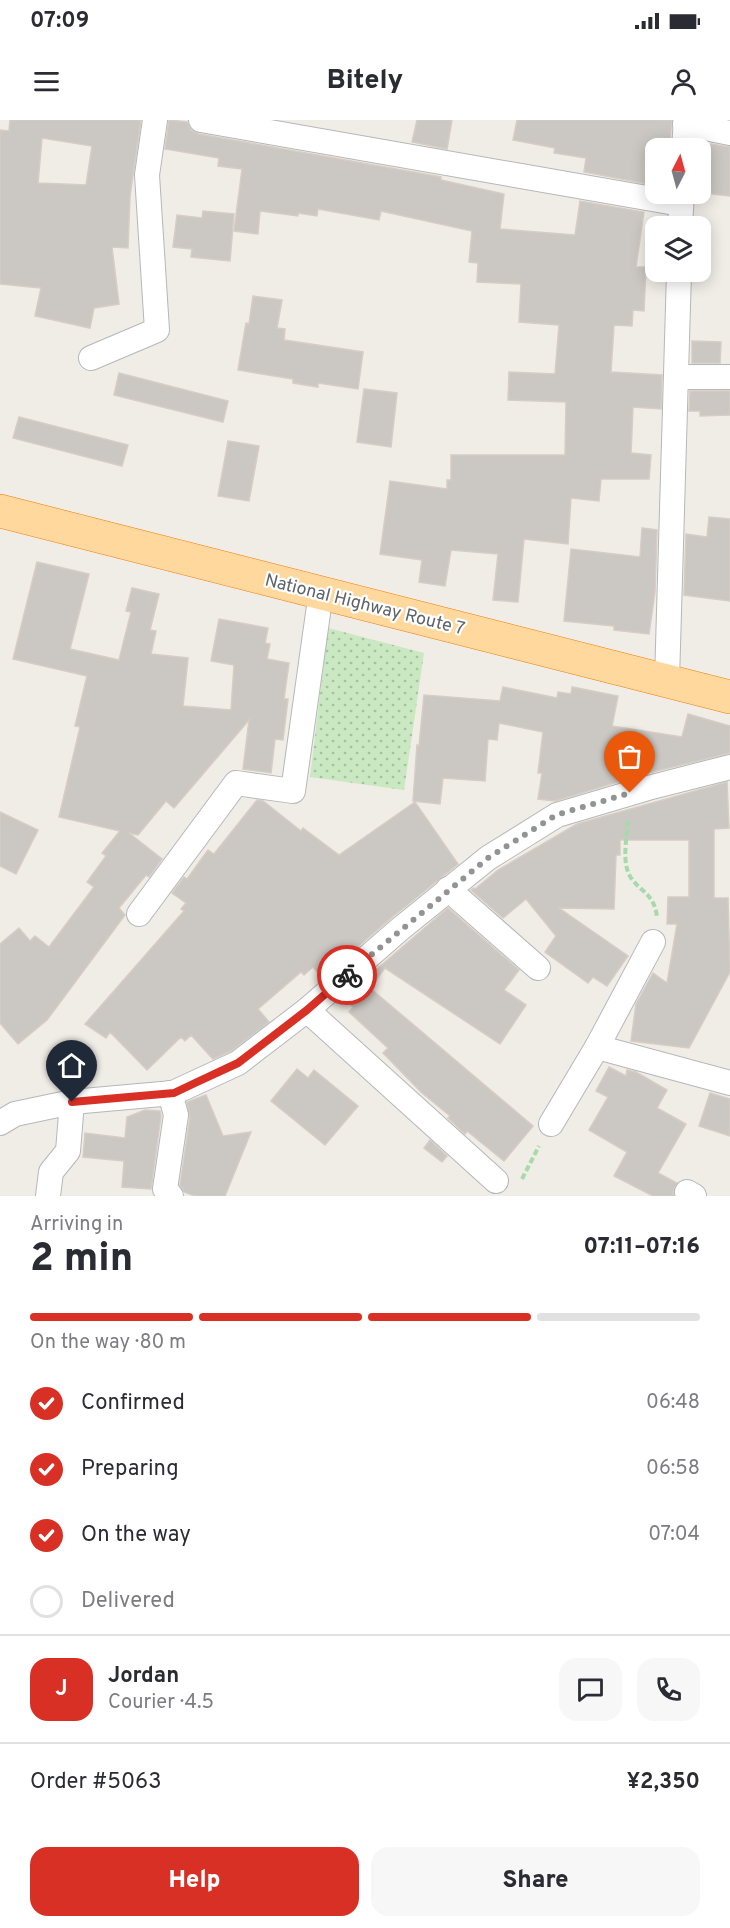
<!DOCTYPE html>
<meta charset="utf-8">
<style>
:root{--surface:#fff;--page:#f7f7f7;--text:#2b2b33;--muted:#7c7c81;--line:#e1e1e2;--accent:#d93025}
body{margin:0;font-family:Overpass,sans-serif;background:var(--page);color:var(--text);height:100vh;display:flex;flex-direction:column;font-size:22px;white-space:nowrap}
*{box-sizing:border-box;margin:0}
p{font-size:20px;color:var(--muted)}
.icon{flex:none;width:33px;height:33px;fill:none;stroke:currentColor;stroke-width:2;stroke-linecap:round;stroke-linejoin:round}
.map{position:relative;height:1076px;overflow:hidden}
.side{display:flex;flex-direction:column;background:var(--surface);flex:1}
.side>*{flex:none}
.needle{width:39px;rotate:6deg}
.buttons{position:absolute;left:645px;top:18px;display:grid;gap:12px}
.buttons a{display:grid;place-items:center;width:66px;height:66px;border-radius:12px;background:var(--surface);box-shadow:0 3px 15px #0003;font-size:30px}
.pin{position:absolute;display:grid;place-items:center;width:51px;height:51px;color:#fff;margin:-62px -26px;border-radius:50% 50% 50% 0;rotate:-45deg;box-shadow:0 0 6px #0007}
.pin .icon{rotate:45deg}
.courier{position:absolute;display:grid;place-items:center;width:60px;height:60px;margin:-30px;border:4px solid #d93025;border-radius:50%;background:#fff;color:#222;box-shadow:0 2px 8px #0007}
.headline em{font-style:normal;font-weight:800}
.headline div{display:flex;flex-direction:column-reverse}
.headline{display:flex;align-items:center;justify-content:space-between;height:102px;padding:0 30px}
h1{font-size:39px;font-weight:800;line-height:45px}
.bar{display:grid;grid-template-columns:repeat(4,1fr);gap:9px 6px;align-content:center;height:72px;padding:0 30px}
.bar i{height:8px;border-radius:4px;background:var(--line)}
.bar .selected{background:var(--accent)}
.bar p{grid-column:span 4}
.line{display:flex;align-items:center;gap:15px;padding:0 30px;border-top:2px solid var(--line)}
.line div{flex:1}
.round{display:grid;place-items:center;flex:none;width:63px;height:63px;border-radius:18px;background:var(--page)}
ol{padding:0 30px;list-style:none}
li{display:flex;align-items:center;gap:18px;height:66px}
li p{margin-inline-start:auto}
li .icon{padding:6px;border-radius:50%;background:var(--accent);color:#fff;stroke-width:4}
li:last-child{color:var(--muted)}
li i{width:33px;height:33px;border:3px solid var(--line);border-radius:50%}
.primary-button{display:flex;gap:12px;margin-top:auto;padding:12px 30px}
.primary-button a{flex:1;height:69px;border-radius:18px;background:var(--accent);color:#fff;font-size:24px;font-weight:800;line-height:69px;text-align:center}
.primary-button a+a{background:var(--page);color:var(--text)}
.status{display:flex;justify-content:space-between;align-items:center;height:42px;padding:0 30px;background:var(--surface);direction:ltr}
.status svg{height:16px;fill:currentColor}
header{display:flex;justify-content:space-between;align-items:center;height:78px;padding:0 30px;background:var(--surface);font-size:27px;font-weight:800}
.map>svg:first-child{display:block}
.grass{fill:url(#grass-dots)}
.building{fill:#cbc7c2;stroke:#d6cdc4;stroke-width:1.5;fill-rule:evenodd}
.lines{fill:none;stroke-linecap:round;stroke-linejoin:round}
.minor-casing{stroke:#b4b8bb;stroke-width:26}
.trunk-casing{stroke:#f77b00;stroke-width:34}
.path{stroke:#a5dba9;stroke-width:4;stroke-dasharray:6 3;stroke-linecap:butt}
.minor{stroke:#fff;stroke-width:24}
.trunk{stroke:#ffd89e;stroke-width:33}
.done{stroke:#919493;stroke-width:6;stroke-dasharray:0 10.8}
.route{stroke:#d93025;stroke-width:8}
.labels{text-anchor:middle;stroke-width:4.5;stroke-linejoin:round;paint-order:stroke}
.street-label{font-size:18px;fill:#5e6467;stroke:#fff}
</style>
<div class="status"><b>07:09</b><svg viewBox="0 0 49 12"><path d="M0 12V9h3v3zM5 12V6h3v6zM10 12V3h3v9zM15 12V0h3v12zM26 1h20v11H26zM47 4h2v5h-2z"/></svg></div>
<header><svg class="icon" aria-label="menu" viewBox="0 0 24 24"><path d="M4 6h16M4 12h16M4 18h16"/></svg>Bitely<svg class="icon" aria-label="person" viewBox="0 0 24 24"><circle cx="12" cy="8" r="4"/><path d="M4 21q1-7 8-7t8 7"/></svg></header>
<div class="map">
<svg width="730" height="1076" viewBox="0 0 730 1076">
<defs>
<pattern id="grass-dots" width="8" height="8" patternUnits="userSpaceOnUse" patternTransform="scale(1.5)"><rect width="8" height="8" fill="#cae8c2"/><path d="M2 2h.1M6 6h.1" fill="none" stroke="#a7c0a1" stroke-width="1.8" stroke-linecap="round"/></pattern>
</defs>
<rect width="100%" height="100%" fill="#f0ece6"/>
<path class="grass" d="M328,508L424,533L404,670L310,657Z"/>
<g class="building">
<path d="M10,0H141L130,76L128,128L112,127L119,184L94,188L90,208L35,196L41,168L0,164V10L9,11ZM42,18L92,26L86,65L38,63Z"/>
<path d="M169,0L187,2L191,10L199,14L441,57V60L504,74L500,109L575,115L580,81L644,92L636,147H646L644,191L633,190L632,206L614,205L611,252L662,255L661,289L633,287L631,333L651,335L649,359H601L599,381L571,378L568,424L524,419L518,482L493,480L498,434L451,430L445,466L419,462L422,440L380,434L390,361L447,369V360H451V335H565L566,282L508,280L509,252L555,254L559,205L519,202L521,164L477,162L478,143L469,142L472,111L381,91L379,100L318,89L317,96L298,93V96L260,91L258,114L234,111L242,49L218,46L219,38L165,29Z"/>
<path d="M417,0H452L447,29L412,22Z"/>
<path d="M517,0H672L670,20L668,28H656V51L649,50L648,64L584,52L586,38L554,33L555,28L513,20Z"/>
<path d="M711,24L730,27V76L704,73Z"/>
<path d="M203,91L234,94L230,141L191,137L192,129L173,127L177,95L202,98Z"/>
<path d="M253,176L282,180L277,208L285,209L284,220L363,232L358,269L318,263V267L293,263V259L238,250L246,203L249,204Z"/>
<path d="M692,221L721,222L720,243H692Z"/>
<path d="M119,253L228,281L223,302L114,275Z"/>
<path d="M364,269L397,273L391,327L357,322Z"/>
<path d="M690,271H730V295L700,296V291H689Z"/>
<path d="M19,297L128,325L122,346L13,318Z"/>
<path d="M228,321L259,326L249,381L218,376Z"/>
<path d="M709,397L730,399V481L684,475L686,414L707,417Z"/>
<path d="M642,408L657,410L655,472L649,514L614,510V506L564,501L571,429L640,437Z"/>
<path d="M37,442L89,454L70,529L119,540L131,492L126,491L132,468L159,474L150,510L156,511L151,534L188,538L183,586L231,590L234,545L211,541L219,499L268,508L265,523L270,524L267,539L289,543L284,579H288L283,620L275,619L271,653L243,649L249,600L174,688L166,681L138,715L129,713L162,739L149,757L146,755L119,788L125,795L47,900L18,924L0,903V824L19,808L30,821L35,816L49,827L94,767L87,762L106,736L102,733L120,711L59,697L80,607L75,606L87,556L13,539Z"/>
<path d="M503,567L557,578L558,572L571,574L572,567L618,576L612,606L682,617L688,594L730,606V633L644,654L555,681L538,679L542,653H538L543,612L499,603L497,620L488,619L485,661L443,658L440,684L413,681L417,625L419,626L424,575L500,581Z"/>
<path d="M727,662L729,708L714,709V778H728L730,852L689,928L631,921L636,884L653,853L667,863L677,804H667L668,777H689V720H620V735H616L614,789L559,788L628,836L607,866L593,857L588,863L545,832L556,816L526,779L503,798L471,770L474,768L475,769L498,750L577,704Z"/>
<path d="M257,680L263,681L301,711L303,708L339,735L415,682L458,744L391,798L322,858L313,847L304,855L301,852L258,889L269,902L231,931L213,939L191,915L185,921L181,917L147,950L110,912L106,918L85,904L184,791L181,789L186,783L172,773L184,757L187,759L208,730L214,734Z"/>
<path d="M0,692L38,710L16,754L0,746Z"/>
<path d="M448,788L519,850L504,870L526,885L500,924L385,848L370,868L533,1006L504,1041L467,1011L465,1014L448,998L450,996L421,972L383,933L388,928L349,892L353,887L343,878Z"/>
<path d="M609,947L626,956L627,950L636,952L667,970L657,988L686,1004L658,1053L677,1063L673,1071L674,1076H653L614,1056L627,1032L589,1010L608,977L596,971Z"/>
<path d="M297,949L308,958L314,950L358,986L325,1025L271,981Z"/>
<path d="M710,973L730,979V1016L699,1006Z"/>
<path d="M206,975L223,1016L251,1012L225,1076H195L184,1072L180,1065L190,997L187,982Z"/>
<path d="M145,990L160,991L161,996L151,1069L122,1067L124,1041L83,1037L85,1013L125,1018L127,997Z"/>
<path d="M430,1020L447,1036L442,1042L424,1028Z"/>
</g>
<g class="lines">
<defs>
<g id="minor">
<path d="M201,0L681,84"/>
<path d="M685,4L730,13"/>
<path d="M684,28L686,0"/>
<path d="M680,106L682,74"/>
<path d="M91,238L157,210L147,55L155,0"/>
<path d="M676,257H730"/>
<path d="M667,560L679,152"/>
<path d="M448,769L538,848"/>
<path d="M139,794L236,663L293,671L321,472"/>
<path d="M307,890L496,1061"/>
<path d="M597,927L730,963"/>
<path d="M170,973L176,995L165,1069L171,1076"/>
<path d="M0,1003L15,994L72,982L173,973L238,943L307,890L400,809L488,738L557,695L648,668L730,647"/>
<path d="M551,1004L597,927L653,822"/>
<path d="M687,1072L694,1076"/>
<path d="M48,1076L51,1052L68,1031L72,982"/>
</g>
<path id="trunk" d="M0,391L730,577"/>
</defs>
<use href="#minor" class="minor-casing"/>
<use href="#trunk" class="trunk-casing"/>
<g class="path">
<path d="M628,701C627,718 621,743 631,758C643,774 654,774 657,797"/>
<path d="M522,1059L539,1026"/>
</g>
<use href="#minor" class="minor"/>
<use href="#trunk" class="trunk"/>
</g>
<g class="lines">
<path class="done" d="M347,855L488,738L556,695L630,673"/>
<path class="route" d="M72,982L174,973L195,963L238,943L307,890L347,855"/>
</g>
<g class="labels">
<g class="street-label">
<text transform="translate(365 484) rotate(14)" y="6">National Highway Route 7</text>
</g>
</g>
</svg>
<div class="buttons">
<a><svg class="needle" viewBox="-14 -14 28 28"><path d="M0-13l5 13h-10z" fill="#e53935"/><path d="M0 13l5-13h-10z" fill="#7c7c81"/></svg></a>
<a><svg class="icon" aria-label="layers" viewBox="0 0 24 24"><path d="M12 4l9 5-9 5-9-5zM3 14l9 5 9-5"/></svg></a>
</div>
<div class="pin" style="left:630px;top:673px;background:#ea580c"><svg class="icon" aria-label="bag" viewBox="0 0 24 24"><path d="M5 8h14l-1 12H6zM9 8a3 3 0 0 1 6 0"/></svg></div>
<div class="pin" style="left:72px;top:982px;background:#1f2937"><svg class="icon" aria-label="home" viewBox="0 0 24 24"><path d="M3 11l9-7 9 7M6 9v11h12V9"/></svg></div>
<div class="courier" style="left:347px;top:855px"><svg class="icon" aria-label="bike" viewBox="0 0 24 24"><circle cx="6" cy="16" r="4"/><circle cx="18" cy="16" r="4"/><path d="M6 16l4-8h5l3 8M10 8l3 8H6M13 5h3"/></svg></div>
</div>
<section class="side">
<div class="headline"><div><h1>2 min</h1><p>Arriving in</p></div><em>07:11–07:16</em></div>
<div class="bar"><i class="selected"></i><i class="selected"></i><i class="selected"></i><i></i><p>On the way · 80 m</p></div>
<ol>
<li><svg class="icon" aria-label="check" viewBox="0 0 24 24"><path d="M5 12l5 5 9-10"/></svg>Confirmed<p>06:48</p></li>
<li><svg class="icon" aria-label="check" viewBox="0 0 24 24"><path d="M5 12l5 5 9-10"/></svg>Preparing<p>06:58</p></li>
<li><svg class="icon" aria-label="check" viewBox="0 0 24 24"><path d="M5 12l5 5 9-10"/></svg>On the way<p>07:04</p></li>
<li><i></i>Delivered</li>
</ol>
<div class="line" style="height:108px"><b class="round" style="background:var(--accent);color:#fff">J</b><div><b>Jordan</b><p>Courier · 4.5</p></div><a class="round"><svg class="icon" aria-label="chat" viewBox="0 0 24 24"><path d="M4 5h16v11H9l-5 4z"/></svg></a><a class="round"><svg class="icon" aria-label="phone" viewBox="0 0 24 24"><path d="M5 4h4l2 5-3 2q2 4 5 5l2-3 5 2v4C11 20 4 13 5 4z"/></svg></a></div>
<div class="line" style="height:78px"><div>Order #5063</div><b>¥2,350</b></div>
<div class="primary-button"><a>Help</a><a>Share</a></div>
</section>
